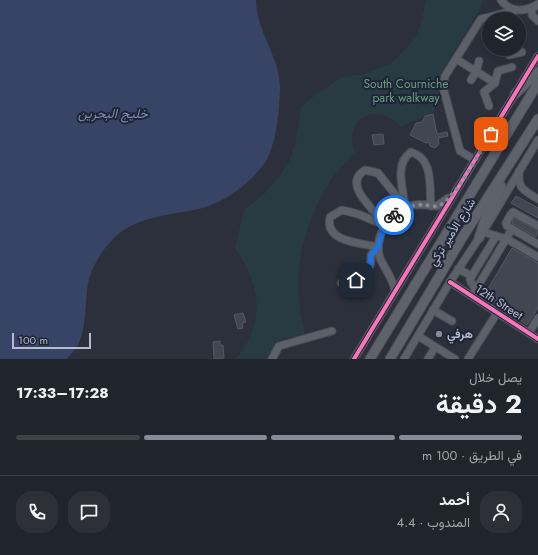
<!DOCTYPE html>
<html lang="ar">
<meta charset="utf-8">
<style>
:root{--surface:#20242c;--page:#2d3038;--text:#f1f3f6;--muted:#a2a4a9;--line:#3d4148;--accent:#858b99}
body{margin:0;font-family:Jost,Vazirmatn,sans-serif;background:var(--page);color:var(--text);direction:rtl;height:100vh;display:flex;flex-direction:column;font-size:15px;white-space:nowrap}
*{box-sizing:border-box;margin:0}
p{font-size:13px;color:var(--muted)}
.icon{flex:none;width:22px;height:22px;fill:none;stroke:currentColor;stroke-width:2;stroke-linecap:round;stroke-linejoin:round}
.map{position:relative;height:359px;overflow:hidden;direction:ltr}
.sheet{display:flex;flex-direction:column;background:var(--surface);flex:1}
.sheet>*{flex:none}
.controls{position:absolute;left:482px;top:12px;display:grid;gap:8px}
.controls a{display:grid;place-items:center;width:44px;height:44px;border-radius:50%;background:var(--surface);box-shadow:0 4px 16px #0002,0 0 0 1px var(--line);font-size:20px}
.scale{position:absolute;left:12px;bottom:10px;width:79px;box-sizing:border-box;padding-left:4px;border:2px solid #b6bccc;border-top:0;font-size:11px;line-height:14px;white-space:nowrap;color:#b6bccc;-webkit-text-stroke:3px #1e2537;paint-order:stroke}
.pin{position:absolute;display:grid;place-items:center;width:34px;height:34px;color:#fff;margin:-17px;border-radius:8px;box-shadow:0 2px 6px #0006}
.courier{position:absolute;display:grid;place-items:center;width:40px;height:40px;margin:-20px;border:3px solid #1a73e8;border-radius:50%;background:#fff;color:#222;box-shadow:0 1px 5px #0007}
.overview em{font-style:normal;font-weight:700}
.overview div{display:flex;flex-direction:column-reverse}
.overview{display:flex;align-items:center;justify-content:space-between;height:68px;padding:0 16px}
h1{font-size:26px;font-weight:700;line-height:30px}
.bar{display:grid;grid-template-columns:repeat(4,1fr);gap:6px 4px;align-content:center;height:48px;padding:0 16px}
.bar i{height:5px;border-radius:3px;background:var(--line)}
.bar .active{background:var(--accent)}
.bar p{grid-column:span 4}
.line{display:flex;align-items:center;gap:10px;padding:0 16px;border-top:1px solid var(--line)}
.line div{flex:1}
.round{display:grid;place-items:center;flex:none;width:42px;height:42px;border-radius:16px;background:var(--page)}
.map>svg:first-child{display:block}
.green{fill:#283a42}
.water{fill:#374466}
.building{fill:#424650;stroke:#535863}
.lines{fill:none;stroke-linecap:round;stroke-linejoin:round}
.minor-casing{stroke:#494d55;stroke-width:9}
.major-casing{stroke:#494d58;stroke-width:11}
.minor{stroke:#5c6069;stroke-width:7}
.major{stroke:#5e626b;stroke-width:9}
.cycleway-casing{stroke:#1e2537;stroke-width:6}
.cycleway{stroke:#fb73b8;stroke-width:4}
.done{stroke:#858b99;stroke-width:4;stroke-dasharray:0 7.2}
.route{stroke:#1a73e8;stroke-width:5}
.poi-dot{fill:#858b99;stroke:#1e2537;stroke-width:1.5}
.labels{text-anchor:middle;stroke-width:4;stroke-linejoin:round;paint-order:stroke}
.park-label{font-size:12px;fill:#6c9e7e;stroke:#1e2537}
.street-label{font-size:12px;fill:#b6bccc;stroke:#1e2537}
.poi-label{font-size:12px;font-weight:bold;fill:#b6bccc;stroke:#1e2537;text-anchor:start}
.water-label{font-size:13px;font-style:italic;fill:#7c8db4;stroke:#1e2537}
</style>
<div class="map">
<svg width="538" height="359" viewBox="0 0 538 359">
<rect width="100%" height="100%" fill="#2b303b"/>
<path class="green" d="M426,0H483L480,10L440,74L437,87L441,101L436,103L434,112L401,127C378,100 342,118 355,152C347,161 338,170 331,180C308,215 294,262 299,304C300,314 303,324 305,334L279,340L267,359H236C266,321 261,287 235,248L244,210L264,194L278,178L289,162L296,140L301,107L315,95L342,77L364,74L390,64L405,50L416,36L421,23Z"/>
<path class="water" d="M0,0H256C256,32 281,57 280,90C279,111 277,136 269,155C258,179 223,204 198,209C171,215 139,216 116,236C105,246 93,264 89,279C84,301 88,324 78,345C75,350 70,355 67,359H0Z"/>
<g class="building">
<path d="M433,114L437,134L447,132L448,136L438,138L439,144L435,148L430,146L429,142L426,143L410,135L416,123L422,122L425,116Z"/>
<path d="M383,134L384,144L374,145L372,135Z"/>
<path d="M516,196L538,208V218L511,203Z"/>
<path d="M514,218L538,231L536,237L512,223Z"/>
<path d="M512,248L538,263V308L527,325L494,303L497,298L486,292Z"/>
<path d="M243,313L246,322L242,323L243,328L238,329L234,315Z"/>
<path d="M220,341V345H223L224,358L214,359L213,342Z"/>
</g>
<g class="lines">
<defs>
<g id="minor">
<path d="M501,0C510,13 526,12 538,4"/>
<path d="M536,6L532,9V15L538,21"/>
<path d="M509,55L522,52"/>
<path d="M456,59L495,83"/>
<path d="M471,80L476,72L479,61"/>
<path d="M489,106L484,92L495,83L498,71L512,67"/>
<path d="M475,160L460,151L443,87L445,76L481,19L517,10"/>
<path d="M519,171C518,189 523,190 538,199"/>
<path d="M405,206C403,188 394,164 411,152C434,159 429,186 431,206"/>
<path d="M385,225C375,209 341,185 365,170L378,173L405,207"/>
<path d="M538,226L513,212L511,214L506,223L507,226L538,244"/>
<path d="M483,232L507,239L538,257"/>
<path d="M378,247C361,243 324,242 330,217L342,210L358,214L384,225"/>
<path d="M458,269L472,276"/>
<path d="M450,282L538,339"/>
<path d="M341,283C360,280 372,277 371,255L378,247"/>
<path d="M476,290L471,282L470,279L496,236"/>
<path d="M395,291C393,278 385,270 380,258C374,239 387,213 406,207C416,203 427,205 437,206L448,198"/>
<path d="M472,296L512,229"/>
<path d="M433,310L452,321"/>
<path d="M529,333L538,318"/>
<path d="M418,336L455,359"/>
<path d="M272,359L279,346L332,331"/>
<path d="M354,359L538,56"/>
<path d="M404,359L450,282L483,232L538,140"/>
<path d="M428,359L435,347"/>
<path d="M468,359L497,313"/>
</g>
<g id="major">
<path d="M515,94L538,72"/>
<path d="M479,238L488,211L501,186"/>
<path d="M370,359L538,83"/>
<path d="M390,359L462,238L538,119"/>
</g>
</defs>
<use href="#minor" class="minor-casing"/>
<use href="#major" class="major-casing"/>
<use href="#minor" class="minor"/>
<use href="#major" class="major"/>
<defs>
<g id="cycleway">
<path d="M450,282L538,339"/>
<path d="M354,359L538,56"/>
</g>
</defs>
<use href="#cycleway" class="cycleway-casing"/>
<use href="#cycleway" class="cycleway"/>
</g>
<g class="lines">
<path class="done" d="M394,215C404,208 412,204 425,205C428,205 433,207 437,206C452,205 483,147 491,134"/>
<path class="route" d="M356,280L370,270L371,255L378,247L385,225L394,215"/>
</g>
<circle class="poi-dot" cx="439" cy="334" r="4"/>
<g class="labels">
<g class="park-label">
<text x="406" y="88">South Courniche<tspan x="406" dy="14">park walkway</tspan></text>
</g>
<g class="street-label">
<text transform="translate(452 232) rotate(-58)" y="4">شارع الأمير تركي</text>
<text transform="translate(499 302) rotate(33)" y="4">12th Street</text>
</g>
<g class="poi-label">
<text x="447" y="338">هرفي</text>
</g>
<g class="water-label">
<text x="113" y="118">خليج البحرين</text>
</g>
</g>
</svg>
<div class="controls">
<a><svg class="icon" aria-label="layers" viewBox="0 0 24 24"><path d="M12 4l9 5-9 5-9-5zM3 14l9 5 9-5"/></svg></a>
</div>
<div class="scale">100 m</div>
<div class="pin" style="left:491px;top:134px;background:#ea580c"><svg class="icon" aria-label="bag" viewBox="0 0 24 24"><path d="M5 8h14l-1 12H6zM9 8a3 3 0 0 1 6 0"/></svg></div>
<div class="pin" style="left:356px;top:280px;background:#1f2937"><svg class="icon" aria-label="home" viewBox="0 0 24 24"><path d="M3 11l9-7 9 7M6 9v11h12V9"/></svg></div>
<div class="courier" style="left:394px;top:215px"><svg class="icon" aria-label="bike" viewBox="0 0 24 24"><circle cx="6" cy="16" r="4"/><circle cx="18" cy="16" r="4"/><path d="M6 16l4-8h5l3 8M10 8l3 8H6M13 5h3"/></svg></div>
</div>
<section class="sheet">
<div class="overview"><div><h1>2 دقيقة</h1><p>يصل خلال</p></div><em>17:28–17:33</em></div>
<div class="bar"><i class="active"></i><i class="active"></i><i class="active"></i><i></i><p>في الطريق · 100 m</p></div>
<div class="line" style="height:72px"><a class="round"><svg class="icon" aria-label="person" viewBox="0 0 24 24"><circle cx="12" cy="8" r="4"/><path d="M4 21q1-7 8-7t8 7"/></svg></a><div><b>أحمد</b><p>المندوب · 4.4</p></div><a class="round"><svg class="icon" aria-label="chat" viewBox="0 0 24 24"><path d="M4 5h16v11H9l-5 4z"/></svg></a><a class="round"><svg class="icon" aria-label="phone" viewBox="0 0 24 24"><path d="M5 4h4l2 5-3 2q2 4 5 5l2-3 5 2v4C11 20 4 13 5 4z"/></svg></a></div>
</section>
